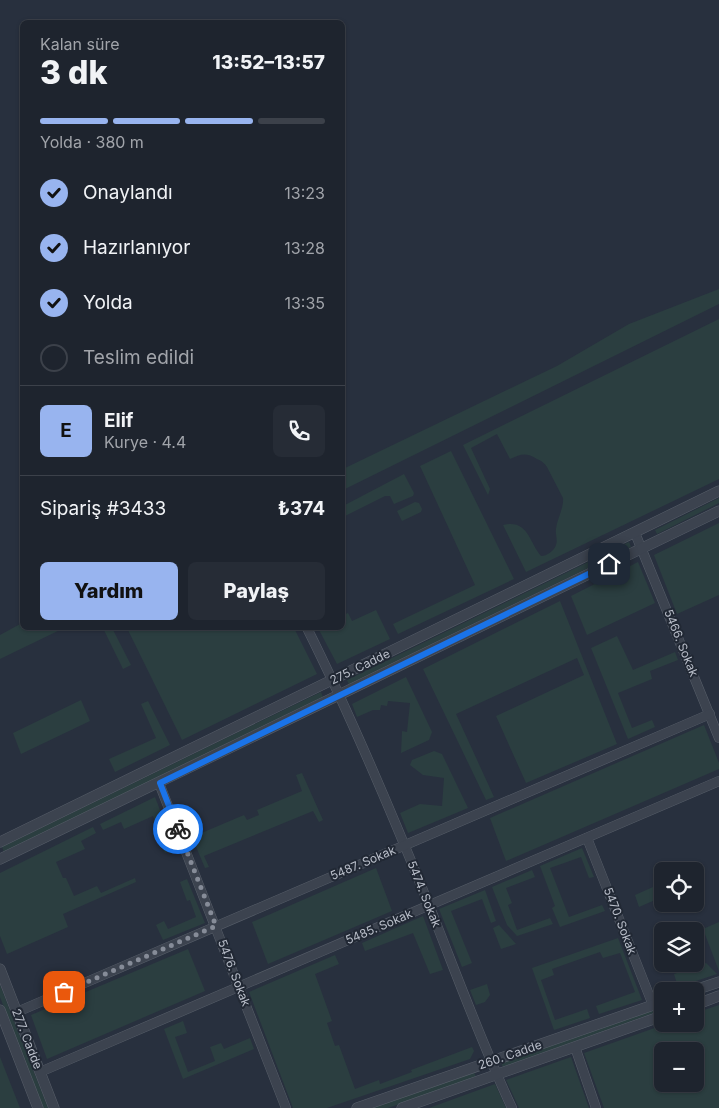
<!DOCTYPE html>
<html lang="tr">
<meta charset="utf-8">
<style>
:root{--surface:#1e242e;--page:#262c36;--text:#f1f3f6;--muted:#a1a4aa;--line:#3c414a;--accent:#98b4ef}
body{margin:0;font-family:Inter,sans-serif;background:var(--page);color:var(--text);height:100vh;display:flex;flex-direction:column;font-size:19px;white-space:nowrap}
*{box-sizing:border-box;margin:0}
p{font-size:16px;color:var(--muted)}
.icon{flex:none;width:28px;height:28px;fill:none;stroke:currentColor;stroke-width:2;stroke-linecap:round;stroke-linejoin:round}
.map{position:relative;flex:1;overflow:hidden}
.side{position:absolute;left:20px;top:20px;width:325px;height:610px;display:flex;flex-direction:column;background:var(--surface);border-radius:8px;box-shadow:0 1px 4px #0004,0 0 0 1px var(--line)}
.side>*{flex:none}
.buttons{position:absolute;left:654px;top:862px;display:grid;gap:10px}
.buttons a{display:grid;place-items:center;width:50px;height:50px;border-radius:8px;background:var(--surface);box-shadow:0 1px 4px #0004,0 0 0 1px var(--line);font-size:25px}
.pin{position:absolute;display:grid;place-items:center;width:42px;height:42px;color:#fff;margin:-21px;border-radius:10px;box-shadow:0 2px 8px #0006}
.courier{position:absolute;display:grid;place-items:center;width:50px;height:50px;margin:-25px;border:4px solid #1a73e8;border-radius:50%;background:#fff;color:#222;box-shadow:0 1px 6px #0007}
.summary em{font-style:normal;font-weight:800}
.summary div{display:flex;flex-direction:column-reverse}
.summary{display:flex;align-items:center;justify-content:space-between;height:85px;padding:0 20px}
h1{font-size:32px;font-weight:800;line-height:38px}
.bar{display:grid;grid-template-columns:repeat(4,1fr);gap:8px 5px;align-content:center;height:60px;padding:0 20px}
.bar i{height:6px;border-radius:4px;background:var(--line)}
.bar .on{background:var(--accent)}
.bar p{grid-column:span 4}
.line{display:flex;align-items:center;gap:12px;padding:0 20px;border-top:1px solid var(--line)}
.line div{flex:1}
.round{display:grid;place-items:center;flex:none;width:52px;height:52px;border-radius:8px;background:var(--page)}
ol{padding:0 20px;list-style:none}
li{display:flex;align-items:center;gap:15px;height:55px}
li p{margin-inline-start:auto}
li .icon{padding:5px;border-radius:50%;background:var(--accent);color:#111;stroke-width:4}
li:last-child{color:var(--muted)}
li i{width:28px;height:28px;border:2px solid var(--line);border-radius:50%}
.action{display:flex;gap:10px;margin-top:auto;padding:10px 20px}
.action a{flex:1;height:58px;border-radius:8px;background:var(--accent);color:#111;font-size:20px;font-weight:800;line-height:58px;text-align:center}
.action a+a{background:var(--page);color:var(--text)}
.map>svg:first-child{display:block}
.green{fill:#2b3e40;fill-rule:evenodd}
.lines{fill:none;stroke-linecap:round;stroke-linejoin:round}
.minor-casing{stroke:#575e69;stroke-width:10}
.tertiary-casing{stroke:#575e69;stroke-width:11}
.minor{stroke:#3c434f;stroke-width:9}
.tertiary{stroke:#3c434f;stroke-width:10}
.done{stroke:#868c98;stroke-width:5;stroke-dasharray:0 9}
.route{stroke:#1a73e8;stroke-width:6}
.labels{text-anchor:middle;stroke-width:4;stroke-linejoin:round;paint-order:stroke}
.street-label{font-size:12px;fill:#b9bec9;stroke:#212834}
</style>
<div class="map">
<svg width="719" height="1108" viewBox="0 0 719 1108">
<rect width="100%" height="100%" fill="#28303e"/>
<g class="green">
<path d="M719,289V304L343,490V469L557,366L629,324Z"/>
<path d="M719,319V479L526,572L503,525C528,519 529,542 541,556C547,556 554,551 556,545C558,540 555,534 556,529C557,519 564,508 563,498L547,467C544,463 542,461 537,459C526,452 521,454 510,459L497,434L471,448L490,489L488,495L463,445Z"/>
<path d="M451,451L514,579L398,634L393,624L475,585L420,466Z"/>
<path d="M404,474L414,493L413,496L394,504L390,496H385L343,517V506Z"/>
<path d="M719,498V503L657,534L655,530Z"/>
<path d="M415,502L419,503L422,509L421,512L402,521L397,511Z"/>
<path d="M719,523V595L677,614L654,555Z"/>
<path d="M629,542L631,547L349,685L347,680Z"/>
<path d="M638,562L655,603L587,635L571,596Z"/>
<path d="M560,601L617,744L526,783L496,716L584,675L577,658L456,714L494,797L486,800L423,669Z"/>
<path d="M376,610L390,639L337,664L318,628H342L343,615L348,613L352,621Z"/>
<path d="M22,623V628H64L0,659V635Z"/>
<path d="M103,628H112L131,665L123,669Z"/>
<path d="M127,628H294L317,674L182,740Z"/>
<path d="M617,636L633,670L675,652L678,660L650,671L652,679L618,693L632,728L652,720L655,727L628,739L591,648Z"/>
<path d="M406,677L432,732L429,740L401,753L402,731L407,732L410,703L388,701L387,706L381,705L380,710H373L357,717L352,704Z"/>
<path d="M321,692L323,697L4,852L2,847Z"/>
<path d="M81,700L90,721L21,754L13,733Z"/>
<path d="M148,701L170,745L115,772L109,759L156,738L141,704Z"/>
<path d="M704,725L719,763V769L506,861L490,818Z"/>
<path d="M434,751L442,754L468,808L408,833L400,813L420,804L442,806L444,778L423,775L410,765L412,760Z"/>
<path d="M302,773L323,820L319,822L313,811L204,856L209,867L205,868L192,837L244,815L247,820L259,815L257,810L302,791L296,775Z"/>
<path d="M155,797L175,849L165,853L158,837L161,835L153,816L124,829L121,822L103,830L100,824Z"/>
<path d="M93,827L96,833L81,841L85,849L56,862L63,878H66L74,896L97,886L101,893L135,878L136,882L63,914L68,927L7,954L0,936V873Z"/>
<path d="M582,848L594,877L589,878L581,857L550,868L569,917L602,905L605,911L560,927L552,908L555,906L540,866Z"/>
<path d="M376,868L392,911L268,964L252,922Z"/>
<path d="M532,870L535,877L506,888L512,903L508,905L517,930L550,918L553,924L517,936L507,925L492,887Z"/>
<path d="M187,879L205,923L163,940L156,925L164,921L168,929L196,917L190,900L187,901L180,882Z"/>
<path d="M662,883V897L639,907L635,895Z"/>
<path d="M485,890L496,921L491,923L482,899L451,911L472,963L462,967L439,909Z"/>
<path d="M423,916L443,970L430,974L413,933L365,951L362,943Z"/>
<path d="M719,922V971L703,929Z"/>
<path d="M499,925L516,944L501,949L493,928Z"/>
<path d="M618,938L642,1000L599,1014L596,1006L635,992L620,953L603,958L600,952L552,969L554,975L541,980L555,1020L587,1009L590,1018L554,1030L532,968Z"/>
<path d="M188,949L205,991L47,1059L31,1015Z"/>
<path d="M335,955L339,964L315,974L332,1021L327,1023L335,1046L339,1045L355,1089L379,1080L380,1084L412,1072L411,1070L472,1047L474,1051L470,1059L327,1108H293L249,992Z"/>
<path d="M706,963L717,974L678,987L674,974Z"/>
<path d="M487,984L490,995L485,1002L476,1005L470,990Z"/>
<path d="M0,985L48,1108H43L0,997Z"/>
<path d="M719,1005V1108H604L584,1053L666,1024H695V1013ZM695,1051V1084H662V1051Z"/>
<path d="M662,1006V1010L503,1067L501,1063Z"/>
<path d="M183,1021L187,1033L175,1037L188,1072L215,1061L210,1047L221,1043L224,1049L250,1038L254,1049L183,1079L164,1029Z"/>
<path d="M0,1057L20,1108H0Z"/>
<path d="M571,1057L589,1108H519L506,1080Z"/>
<path d="M474,1072L476,1077L388,1108H371Z"/>
<path d="M495,1084L506,1108H429Z"/>
</g>
<g class="lines">
<defs>
<g id="minor">
<path d="M635,533L719,738"/>
<path d="M307,628C352,718 391,811 429,905C456,973 481,1042 512,1108"/>
<path d="M159,783L286,1108"/>
<path d="M587,838L653,1005"/>
<path d="M17,1012L710,714"/>
<path d="M575,1047L596,1108"/>
<path d="M40,1072L719,781"/>
</g>
<g id="tertiary">
<path d="M0,842L719,491"/>
<path d="M0,859L719,511"/>
<path d="M0,969L54,1108"/>
<path d="M692,991L719,982"/>
<path d="M695,1005L719,996"/>
<path d="M0,1010L38,1108"/>
<path d="M357,1108L662,1002"/>
<path d="M402,1108L662,1016"/>
</g>
</defs>
<use href="#minor" class="minor-casing"/>
<use href="#tertiary" class="tertiary-casing"/>
<use href="#minor" class="minor"/>
<use href="#tertiary" class="tertiary"/>
</g>
<g class="lines">
<path class="done" d="M64,992L216,926L178,829"/>
<path class="route" d="M178,829L160,783L609,564"/>
</g>
<g class="labels">
<g class="street-label">
<text transform="translate(681 643) rotate(68)" y="4">5466. Sokak</text>
<text transform="translate(360 667) rotate(-26)" y="4">275. Cadde</text>
<text transform="translate(363 863) rotate(-23)" y="4">5487. Sokak</text>
<text transform="translate(424 894) rotate(68)" y="4">5474. Sokak</text>
<text transform="translate(620 921) rotate(69)" y="4">5470. Sokak</text>
<text transform="translate(379 927) rotate(-23)" y="4">5485. Sokak</text>
<text transform="translate(234 973) rotate(69)" y="4">5476. Sokak</text>
<text transform="translate(27 1039) rotate(69)" y="4">277. Cadde</text>
<text transform="translate(510 1055) rotate(-19)" y="4">260. Cadde</text>
</g>
</g>
</svg>
<div class="buttons">
<a><svg class="icon" aria-label="locate" viewBox="0 0 24 24"><circle cx="12" cy="12" r="6"/><path d="M12 2v4M12 18v4M2 12h4M18 12h4"/></svg></a>
<a><svg class="icon" aria-label="layers" viewBox="0 0 24 24"><path d="M12 4l9 5-9 5-9-5zM3 14l9 5 9-5"/></svg></a>
<a>+</a>
<a>−</a>
</div>
<div class="pin" style="left:64px;top:992px;background:#ea580c"><svg class="icon" aria-label="bag" viewBox="0 0 24 24"><path d="M5 8h14l-1 12H6zM9 8a3 3 0 0 1 6 0"/></svg></div>
<div class="pin" style="left:609px;top:564px;background:#1f2937"><svg class="icon" aria-label="home" viewBox="0 0 24 24"><path d="M3 11l9-7 9 7M6 9v11h12V9"/></svg></div>
<div class="courier" style="left:178px;top:829px"><svg class="icon" aria-label="bike" viewBox="0 0 24 24"><circle cx="6" cy="16" r="4"/><circle cx="18" cy="16" r="4"/><path d="M6 16l4-8h5l3 8M10 8l3 8H6M13 5h3"/></svg></div>
<section class="side">
<div class="summary"><div><h1>3 dk</h1><p>Kalan süre</p></div><em>13:52–13:57</em></div>
<div class="bar"><i class="on"></i><i class="on"></i><i class="on"></i><i></i><p>Yolda · 380 m</p></div>
<ol>
<li><svg class="icon" aria-label="check" viewBox="0 0 24 24"><path d="M5 12l5 5 9-10"/></svg>Onaylandı<p>13:23</p></li>
<li><svg class="icon" aria-label="check" viewBox="0 0 24 24"><path d="M5 12l5 5 9-10"/></svg>Hazırlanıyor<p>13:28</p></li>
<li><svg class="icon" aria-label="check" viewBox="0 0 24 24"><path d="M5 12l5 5 9-10"/></svg>Yolda<p>13:35</p></li>
<li><i></i>Teslim edildi</li>
</ol>
<div class="line" style="height:90px"><b class="round" style="background:var(--accent);color:#111">E</b><div><b>Elif</b><p>Kurye · 4.4</p></div><a class="round"><svg class="icon" aria-label="phone" viewBox="0 0 24 24"><path d="M5 4h4l2 5-3 2q2 4 5 5l2-3 5 2v4C11 20 4 13 5 4z"/></svg></a></div>
<div class="line" style="height:65px"><div>Sipariş #3433</div><b>₺374</b></div>
<div class="action"><a>Yardım</a><a>Paylaş</a></div>
</section>
</div>
